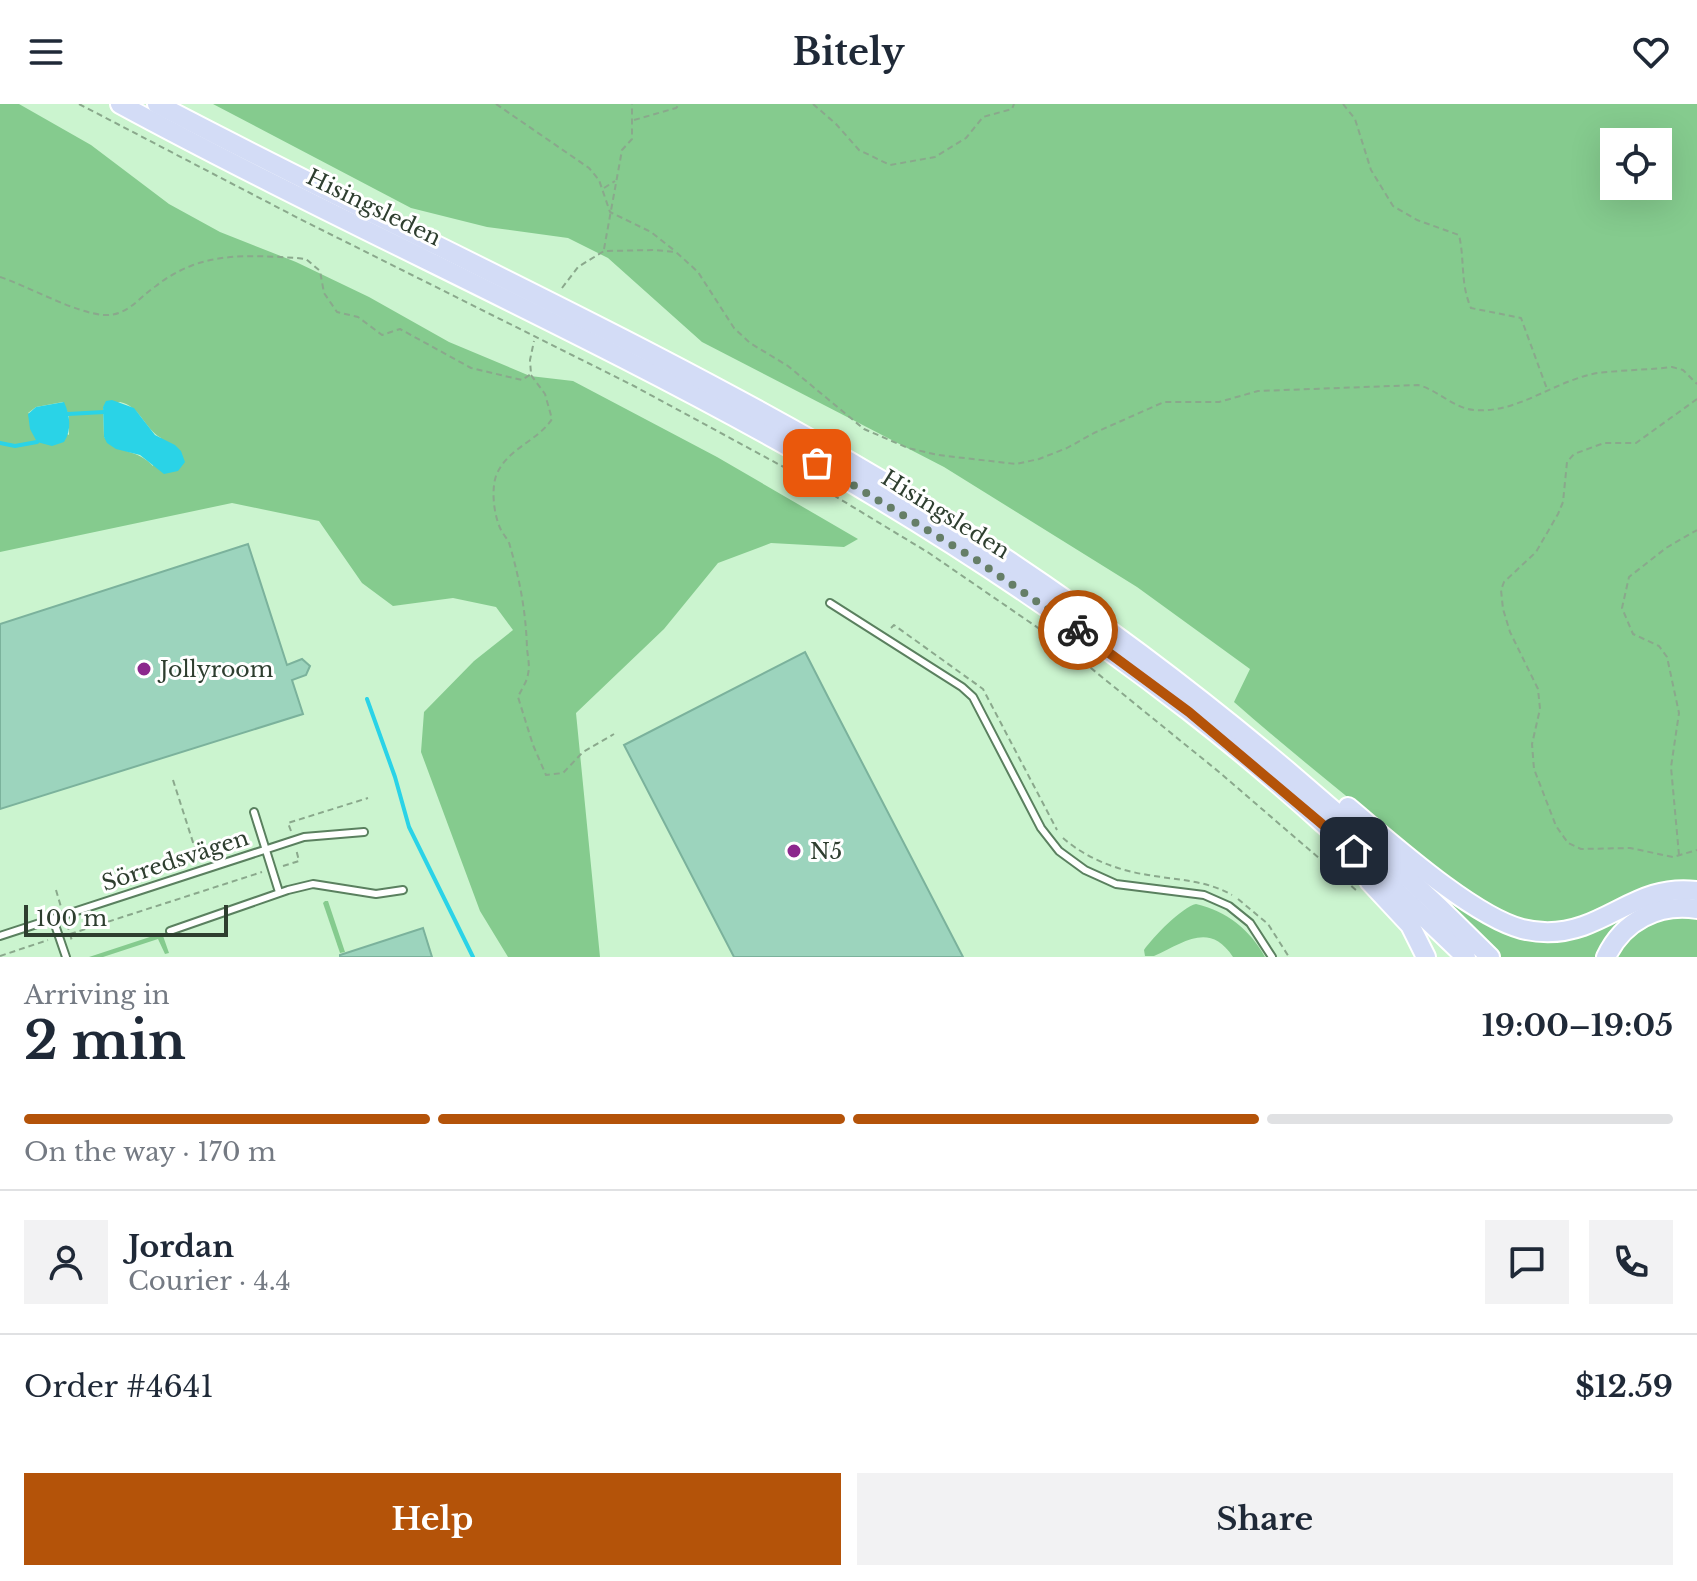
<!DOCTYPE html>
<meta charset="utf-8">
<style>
:root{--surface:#fff;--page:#f2f2f3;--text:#1f2937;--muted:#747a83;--line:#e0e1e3;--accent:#b45309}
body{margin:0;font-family:"Libre Baskerville",serif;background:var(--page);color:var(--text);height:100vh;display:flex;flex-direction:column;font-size:30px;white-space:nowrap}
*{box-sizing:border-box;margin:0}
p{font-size:26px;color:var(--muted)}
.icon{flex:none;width:44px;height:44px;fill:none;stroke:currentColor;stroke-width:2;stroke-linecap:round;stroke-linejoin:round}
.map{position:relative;height:853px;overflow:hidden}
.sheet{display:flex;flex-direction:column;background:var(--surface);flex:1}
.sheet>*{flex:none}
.fabs{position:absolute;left:1600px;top:24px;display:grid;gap:16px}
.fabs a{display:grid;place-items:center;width:72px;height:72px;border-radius:0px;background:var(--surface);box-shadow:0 8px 32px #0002;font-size:40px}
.scale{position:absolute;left:24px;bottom:20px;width:204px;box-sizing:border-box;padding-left:8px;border:4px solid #2e3e2f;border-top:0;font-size:22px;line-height:28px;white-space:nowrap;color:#2e3e2f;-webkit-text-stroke:6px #fff;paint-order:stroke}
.pin{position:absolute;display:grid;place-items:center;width:68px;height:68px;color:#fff;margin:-34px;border-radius:16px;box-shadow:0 4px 12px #0006}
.courier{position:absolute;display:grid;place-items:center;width:80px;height:80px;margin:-40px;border:6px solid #b45309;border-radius:50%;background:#fff;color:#222;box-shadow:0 2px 10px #0007}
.overview em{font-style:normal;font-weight:700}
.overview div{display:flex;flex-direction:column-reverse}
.overview{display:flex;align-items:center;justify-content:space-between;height:136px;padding:0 24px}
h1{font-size:52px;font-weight:700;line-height:60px}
.bar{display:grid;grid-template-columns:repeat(4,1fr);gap:12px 8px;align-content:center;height:96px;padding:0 24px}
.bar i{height:10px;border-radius:6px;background:var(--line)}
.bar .on{background:var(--accent)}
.bar p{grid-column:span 4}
.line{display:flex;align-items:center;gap:20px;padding:0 24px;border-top:2px solid var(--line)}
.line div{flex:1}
.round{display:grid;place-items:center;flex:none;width:84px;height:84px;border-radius:0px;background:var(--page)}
.cta{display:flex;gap:16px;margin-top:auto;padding:16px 24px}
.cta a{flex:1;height:92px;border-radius:0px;background:var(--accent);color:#fff;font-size:32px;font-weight:700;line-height:92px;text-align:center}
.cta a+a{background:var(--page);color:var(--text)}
header{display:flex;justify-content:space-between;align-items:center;height:104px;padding:0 24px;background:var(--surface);font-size:36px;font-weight:700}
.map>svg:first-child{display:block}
.green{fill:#85cb8e;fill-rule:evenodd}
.water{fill:#2ad3e7}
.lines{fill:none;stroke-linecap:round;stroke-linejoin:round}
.stream{stroke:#2ad3e7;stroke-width:4}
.building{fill:#9cd4bd;stroke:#7bb29c;stroke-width:2}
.service-casing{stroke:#5a805f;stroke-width:10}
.trunk-casing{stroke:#fff;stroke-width:22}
.path{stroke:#8aa88c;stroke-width:2;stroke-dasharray:6 4;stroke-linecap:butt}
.service{stroke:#fff;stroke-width:6}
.trunk{stroke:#d3dcf6;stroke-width:18}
.done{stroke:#657e67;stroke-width:8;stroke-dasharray:0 14.4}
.route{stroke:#b45309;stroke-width:10}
.poi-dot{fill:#8c278d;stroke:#fff;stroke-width:3}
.labels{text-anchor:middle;stroke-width:6;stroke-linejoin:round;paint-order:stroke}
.street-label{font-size:22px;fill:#2e3e2f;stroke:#fff}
.poi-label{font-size:22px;fill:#2e3e2f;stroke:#fff;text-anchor:start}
</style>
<header><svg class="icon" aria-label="menu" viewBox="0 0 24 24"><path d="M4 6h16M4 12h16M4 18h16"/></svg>Bitely<svg class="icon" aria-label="heart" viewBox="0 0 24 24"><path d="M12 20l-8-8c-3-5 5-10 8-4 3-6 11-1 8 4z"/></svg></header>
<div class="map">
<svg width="1697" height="853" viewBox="0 0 1697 853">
<rect width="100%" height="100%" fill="#cbf4cf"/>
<g class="green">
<path d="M0,0H19L91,41L169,100L220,128L296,158L369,193L449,238L530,272L573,277L717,353L858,435L844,443L771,439L718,459L664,525L576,609L600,853H508L480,807L421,648L424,608L474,557L513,526L496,503L453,494L393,502L362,479L319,417L232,399L0,448ZM63,298L69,312V331L28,309L36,303ZM120,298C140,302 144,324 161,334L153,362C137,345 122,351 104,333L103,303Z"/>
<path d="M213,0H1697V778C1638,767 1607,818 1554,819C1538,820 1521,820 1506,813C1461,791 1422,755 1384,723C1334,682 1283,641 1234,598L1250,565L1137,483L944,363L702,238L608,154L568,134L487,123L411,104ZM1614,38H1658V82H1614Z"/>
<path d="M1422,774L1527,833L1653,796L1598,853H1501Z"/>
<path d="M325,797H328L345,848L340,849L323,799Z"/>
<path d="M1196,800C1227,807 1250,826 1265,853H1233C1209,817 1184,839 1154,852H1145L1144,846C1153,833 1182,803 1196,800Z"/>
<path d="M1663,810H1697V853H1611L1627,831Z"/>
<path d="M162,829L169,849L165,850L158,835L103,853H89Z"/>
</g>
<g class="water">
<path d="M112,296L134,304L155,331L175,341L181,347L185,358L178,367L164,370L140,351L116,345L107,339L104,333L103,303L106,297Z"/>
<path d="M64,298C70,311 72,326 64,338L52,342L37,338L30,325L28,310L36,303Z"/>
</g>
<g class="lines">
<g class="stream">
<path d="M68,310L104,308"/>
<path d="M0,339L15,342L37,338"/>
<path d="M367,595L395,673L409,723L473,853"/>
</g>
</g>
<g class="building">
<path d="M248,440L287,561L302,555L310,562L306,571L292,576L303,610L0,705V520Z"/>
<path d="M805,548L828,593L963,853H734L624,641Z"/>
<path d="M423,824L432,853H340V851Z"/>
</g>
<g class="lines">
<defs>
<g id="service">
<path d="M830,499L962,583L973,593L1041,724L1059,747L1085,766L1116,780L1204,791L1229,802L1250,819L1272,853"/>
<path d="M254,708L279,788"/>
<path d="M53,815L66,853"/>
<path d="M170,827L288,786L313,780L376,790L403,786"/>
<path d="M0,832L304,733L364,728"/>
</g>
<g id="trunk">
<path d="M120,0C349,124 588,228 814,357C945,432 1070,515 1189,607C1287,683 1377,768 1466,853"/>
<path d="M157,0C398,127 647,237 881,376C1104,509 1307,670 1490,853"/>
<path d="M1348,703C1390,738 1472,812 1522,825C1542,830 1563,829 1583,822C1624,807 1649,781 1697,787"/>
<path d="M1369,777L1410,821L1426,853"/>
<path d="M1606,853C1623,817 1658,799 1697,805"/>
</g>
</defs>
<use href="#service" class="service-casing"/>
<use href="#trunk" class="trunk-casing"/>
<g class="path">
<path d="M79,0L298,114L634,282L815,380L929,449L1060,539L1219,668L1356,786"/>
<path d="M496,0L589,64L599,76L610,108L651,128L675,147"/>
<path d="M813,0L836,20L859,46L890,61L935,53L966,34L983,13L1012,5L1014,0"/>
<path d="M1343,0L1355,15L1371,66L1393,102L1417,116L1459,131C1465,157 1460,179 1471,204L1521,214L1547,285"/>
<path d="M634,16L676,4L680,0"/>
<path d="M604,84L615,77"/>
<path d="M604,145L622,46L632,35V0"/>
<path d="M0,173C30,183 75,209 104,211C128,212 138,194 156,182C167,173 180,166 193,161C226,149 263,152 297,154L306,155L320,167L324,189L337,208L358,213L382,231L400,225L471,264L522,276L531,270L530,256L534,237"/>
<path d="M562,184L578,163L604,147L655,146L676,148L698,168L734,224L750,239L788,262L864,325L908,344L938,351L1016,360L1039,355L1067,344L1094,329L1164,298H1219L1258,287L1418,281C1438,286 1453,304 1474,306C1518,310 1555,276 1598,269C1622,266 1647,266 1672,263L1683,266L1697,280"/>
<path d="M531,271L545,290L552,315C538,337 506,345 496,372C491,387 494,412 501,426C504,432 509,436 510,442C520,477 526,508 527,545C528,553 530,563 528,570C527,578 521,586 518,593L533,641L546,671L563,669L583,648L614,630"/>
<path d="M1697,295L1636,339H1604L1574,350L1567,358L1563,398L1558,410L1536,448L1504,478L1501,486L1503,505L1510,528L1538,585L1540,605L1532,640L1534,665L1556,722L1568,739L1581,745L1630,744L1673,753L1697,746"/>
<path d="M891,524L894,521L983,585L1057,726"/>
<path d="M173,676L199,757"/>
<path d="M291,727L288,719L368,694"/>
<path d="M1063,734C1087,755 1117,766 1148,771C1177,776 1206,776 1232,791"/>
<path d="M1679,751L1671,663L1679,609L1667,553L1659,542L1633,530L1622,504L1629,473L1666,444L1697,426"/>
<path d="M283,762L299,757L296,745"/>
<path d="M56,786L61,803"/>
<path d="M1238,795L1268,820L1289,853"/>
<path d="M67,820L72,837"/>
<path d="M70,830L262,768"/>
<path d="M0,852L48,836"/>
</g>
<use href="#service" class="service"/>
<use href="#trunk" class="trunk"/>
</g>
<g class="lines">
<path class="done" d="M817,359L975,455L1078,526"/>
<path class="route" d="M1078,526L1189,608L1354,747"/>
</g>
<g class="poi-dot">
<circle cx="144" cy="565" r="8"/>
<circle cx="794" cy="747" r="8"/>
</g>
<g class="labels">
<g class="street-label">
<text transform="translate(374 103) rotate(26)" y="8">Hisingsleden</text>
<text transform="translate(946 410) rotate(32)" y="8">Hisingsleden</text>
<text transform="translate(175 756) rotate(-18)" y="8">Sörredsvägen</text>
</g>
<g class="poi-label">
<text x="160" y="573">Jollyroom</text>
<text x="810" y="755">N5</text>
</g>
</g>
</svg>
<div class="fabs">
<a><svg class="icon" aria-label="locate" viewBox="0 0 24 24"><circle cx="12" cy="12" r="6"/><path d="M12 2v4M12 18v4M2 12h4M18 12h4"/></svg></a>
</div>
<div class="scale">100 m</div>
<div class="pin" style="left:817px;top:359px;background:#ea580c"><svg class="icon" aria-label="bag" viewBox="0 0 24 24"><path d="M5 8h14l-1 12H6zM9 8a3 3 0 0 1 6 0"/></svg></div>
<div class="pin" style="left:1354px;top:747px;background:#1f2937"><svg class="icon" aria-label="home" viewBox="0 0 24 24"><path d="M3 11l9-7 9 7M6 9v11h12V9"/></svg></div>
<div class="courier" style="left:1078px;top:526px"><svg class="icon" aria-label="bike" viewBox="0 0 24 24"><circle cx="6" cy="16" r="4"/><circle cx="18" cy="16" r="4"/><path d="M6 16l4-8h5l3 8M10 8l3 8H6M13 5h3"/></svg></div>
</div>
<section class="sheet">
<div class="overview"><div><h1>2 min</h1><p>Arriving in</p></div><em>19:00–19:05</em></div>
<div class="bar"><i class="on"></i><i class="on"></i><i class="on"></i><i></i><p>On the way · 170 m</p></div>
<div class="line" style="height:144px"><a class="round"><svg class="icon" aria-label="person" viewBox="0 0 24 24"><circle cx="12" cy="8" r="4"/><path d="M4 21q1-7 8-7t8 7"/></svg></a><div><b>Jordan</b><p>Courier · 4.4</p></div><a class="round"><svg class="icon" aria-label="chat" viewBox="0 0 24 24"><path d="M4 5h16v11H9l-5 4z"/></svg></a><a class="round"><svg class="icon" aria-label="phone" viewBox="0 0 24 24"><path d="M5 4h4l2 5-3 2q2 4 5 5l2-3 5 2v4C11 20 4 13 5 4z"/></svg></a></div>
<div class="line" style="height:104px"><div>Order #4641</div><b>$12.59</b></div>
<div class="cta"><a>Help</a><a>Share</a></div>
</section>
